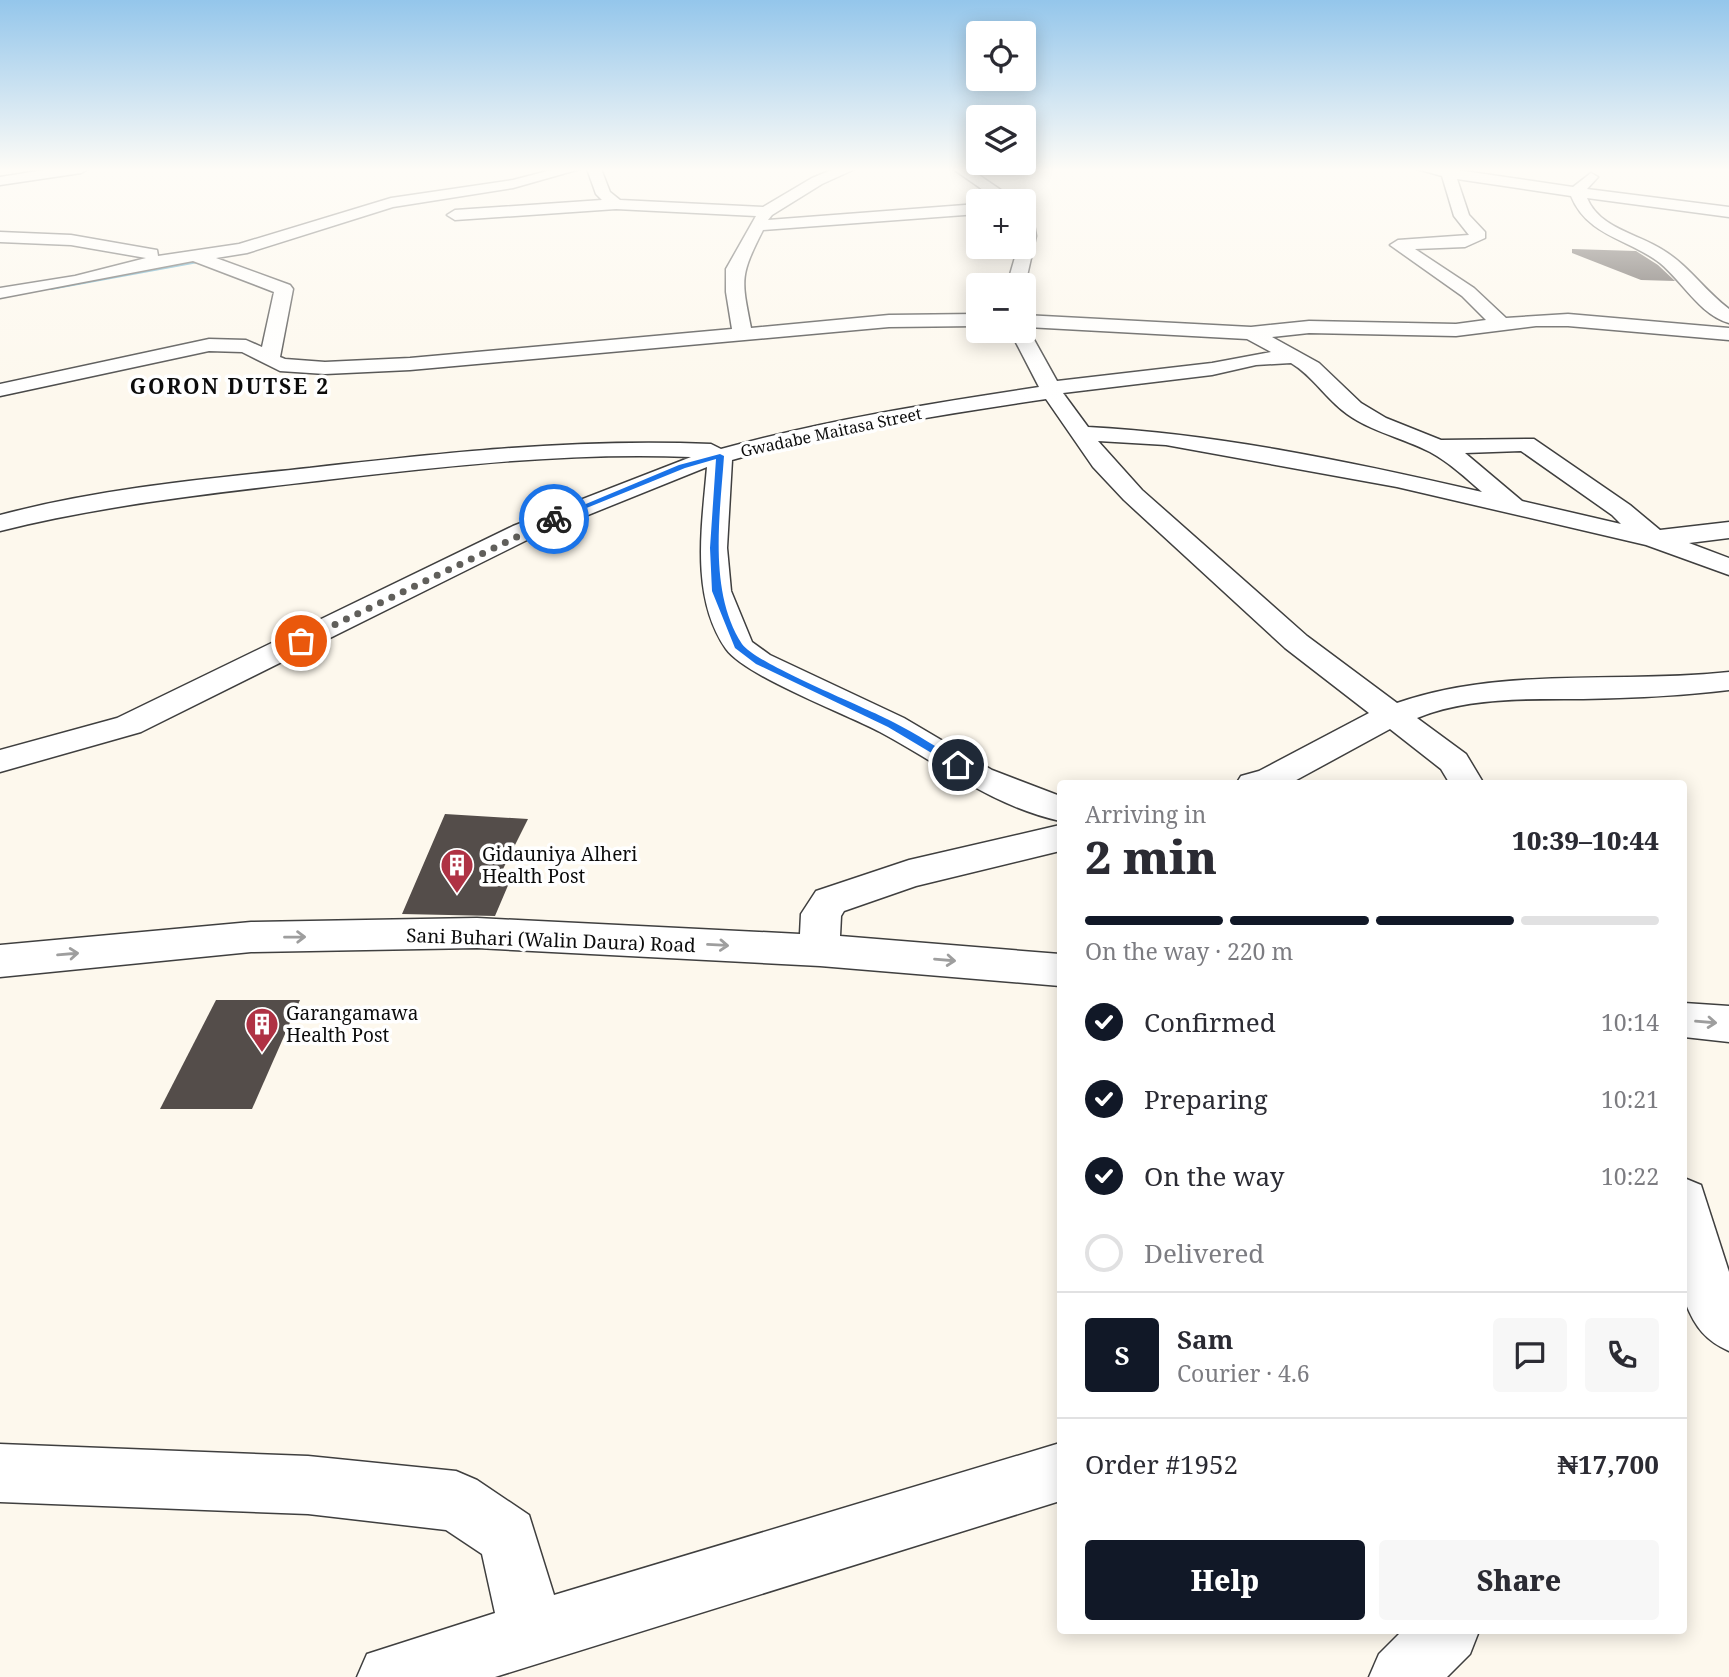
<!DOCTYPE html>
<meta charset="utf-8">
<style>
:root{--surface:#fff;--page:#f7f7f7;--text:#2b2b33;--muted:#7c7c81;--line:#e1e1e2;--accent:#111827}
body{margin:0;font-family:"Noto Serif",serif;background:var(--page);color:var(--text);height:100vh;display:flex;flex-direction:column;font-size:26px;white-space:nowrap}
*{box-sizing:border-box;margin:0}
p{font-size:23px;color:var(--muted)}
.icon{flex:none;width:38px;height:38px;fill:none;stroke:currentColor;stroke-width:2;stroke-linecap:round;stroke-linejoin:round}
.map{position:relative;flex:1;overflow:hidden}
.drawer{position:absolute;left:1057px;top:780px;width:630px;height:854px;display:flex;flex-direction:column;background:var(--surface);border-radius:7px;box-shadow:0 4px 18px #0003}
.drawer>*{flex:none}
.controls{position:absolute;left:966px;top:21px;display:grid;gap:14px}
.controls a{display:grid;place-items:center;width:70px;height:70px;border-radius:7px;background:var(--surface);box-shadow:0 4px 18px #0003;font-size:35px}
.pin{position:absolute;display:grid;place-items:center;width:60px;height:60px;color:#fff;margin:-30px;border:4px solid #fff;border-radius:50%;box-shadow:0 2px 7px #0007}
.courier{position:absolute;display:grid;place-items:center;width:70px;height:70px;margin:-35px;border:5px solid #1a73e8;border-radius:50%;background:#fff;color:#222;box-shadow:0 2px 9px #0007}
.head em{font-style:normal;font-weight:800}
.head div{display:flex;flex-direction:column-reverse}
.head{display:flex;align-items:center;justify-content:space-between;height:119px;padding:0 28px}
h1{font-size:46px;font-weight:800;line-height:52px}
.bar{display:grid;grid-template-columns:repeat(4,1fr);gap:10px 7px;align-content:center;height:84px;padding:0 28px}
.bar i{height:9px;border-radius:5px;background:var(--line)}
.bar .on{background:var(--accent)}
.bar p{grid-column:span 4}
.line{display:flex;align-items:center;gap:18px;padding:0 28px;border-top:2px solid var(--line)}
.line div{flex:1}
.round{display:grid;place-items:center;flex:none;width:74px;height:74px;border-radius:7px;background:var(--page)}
ol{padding:0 28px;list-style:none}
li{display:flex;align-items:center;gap:21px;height:77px}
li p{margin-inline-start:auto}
li .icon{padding:7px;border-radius:50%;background:var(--accent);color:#fff;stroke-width:4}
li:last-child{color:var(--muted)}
li i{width:38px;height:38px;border:4px solid var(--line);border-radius:50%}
.action{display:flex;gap:14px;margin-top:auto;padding:14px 28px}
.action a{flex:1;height:80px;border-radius:7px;background:var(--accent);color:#fff;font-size:28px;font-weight:800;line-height:80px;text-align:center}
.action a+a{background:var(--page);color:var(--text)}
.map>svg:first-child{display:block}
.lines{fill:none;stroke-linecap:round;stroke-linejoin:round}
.stream{fill:#449bc0;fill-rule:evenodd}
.building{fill:#544d4a}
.minor-casing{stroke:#3f3f3f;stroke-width:3}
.minor{fill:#fff;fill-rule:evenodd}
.oneway{stroke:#9e9e9e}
.route{fill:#1a73e8}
.done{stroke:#605f5b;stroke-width:7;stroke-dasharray:0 12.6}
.labels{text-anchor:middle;stroke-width:7;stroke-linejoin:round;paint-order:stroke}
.far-street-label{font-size:16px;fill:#0c0c0c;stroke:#fff}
.poi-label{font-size:19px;fill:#0c0c0c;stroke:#fff;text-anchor:start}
.street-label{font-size:19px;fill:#0c0c0c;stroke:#fff}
.far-district-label{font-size:21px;font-weight:bold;letter-spacing:2px;fill:#0c0c0c;stroke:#fff}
</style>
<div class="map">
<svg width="1729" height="1677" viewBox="0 0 1729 1677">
<rect width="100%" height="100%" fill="#fdf8ed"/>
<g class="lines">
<g class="stream">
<path d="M572,169H580L542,180L540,179Z"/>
<path d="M207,259L209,261L51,290L48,288Z"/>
</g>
</g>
<g class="building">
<path d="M1572,249L1636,251L1658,265L1675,281L1641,280L1572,253Z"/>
<path d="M445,814L528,819L500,875L512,876L495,916L402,914Z"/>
<path d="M216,1000H300L252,1109H160Z"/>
</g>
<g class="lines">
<defs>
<g id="minor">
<path d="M50,169H88L81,173L0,185V177Z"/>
<path d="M555,169H580L513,188L393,207L247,253L216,258L290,285L293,289L280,357L285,359L325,362L410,358L732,329L726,292V269L756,216L616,209L455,220L447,215L455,210L602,200L596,194L587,169H601L610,192L620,200L763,207L812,178L834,169H855L822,184L772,215L768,220L978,204V214L763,230C740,276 741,278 751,328L889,315L978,314V326L889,327L410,370L325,374L280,371L242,352L209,351L0,396V384L209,339L246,340L262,347L274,292L193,261L0,298V288L75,276L146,258L71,245L0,242V232L71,235L151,249L157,250L158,256L239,244L391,198L513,180Z"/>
<path d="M953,169H970L1017,201H999Z"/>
<path d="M1417,169H1450L1573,187L1591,173L1598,177L1587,189L1729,207V217L1587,198C1600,229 1637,233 1663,250C1688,265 1705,291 1729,309V323C1700,315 1682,281 1660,263C1629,239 1587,236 1571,196L1457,179L1469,215L1485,232V238L1465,247L1415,249L1474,288L1506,318L1568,314L1729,328V340L1568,326H1536L1456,336L1309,333L1272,337L1319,363L1361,403L1386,418L1441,440L1534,439L1630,505L1660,530L1729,522V538L1689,543L1729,558V575L1646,545L1397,487L1166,445L1098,441L1142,490L1307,636L1397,703C1502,666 1620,684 1729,672V690C1680,696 1632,698 1583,699C1529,699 1468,697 1417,718L1466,754L1484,784H1450L1441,769L1390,729L1289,784H1236L1241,776L1259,771L1369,713L1285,648L1124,500L1093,467L1046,399C941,415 834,431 732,460L727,548L731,591L752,642L770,655L904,718L992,770L1060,796V821C992,806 940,764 880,732C846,714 745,676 726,649C690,597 702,526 707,467L531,538L141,732L0,772V750L117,718L513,526L691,457C568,452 446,466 325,480C215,493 108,504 0,531V515C102,488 205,479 309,468C443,453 576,438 711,444L721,449C825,420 933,403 1039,387L1010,331H1024V315L1251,327L1309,321L1456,324L1486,320L1462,296L1390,245L1398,240L1469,235L1454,216L1442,176ZM1027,327L1247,339L1271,352L1212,363L1057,381ZM1291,363C1313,376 1326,399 1347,414C1372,432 1403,438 1430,452C1450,463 1466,478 1482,492C1352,462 1220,434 1088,427L1063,393L1212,375L1256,365ZM1521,451L1612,515L1621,524L1522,501L1465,453Z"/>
<path d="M1024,207L1032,212L1036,236L1025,285H1007L1018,247H1024Z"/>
<path d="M1060,825V851L916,886L844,911L841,916L840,936L1060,954V986L820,966L477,948L251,952L0,977V945L251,922L477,918L800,934L801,914L816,891L909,860Z"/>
<path d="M1684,1003L1729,1006V1042L1684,1037Z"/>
<path d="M1684,1178L1701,1185L1729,1272V1351C1706,1341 1695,1327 1686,1304Z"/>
<path d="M1060,1443V1501L495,1677H357L367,1654L495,1613L482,1554L446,1530L308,1514L0,1502V1444L308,1456L456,1471L477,1480L529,1515L554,1595Z"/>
<path d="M1402,1631H1479L1470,1654L1447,1677H1369L1379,1654Z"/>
</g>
</defs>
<use href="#minor" class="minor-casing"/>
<use href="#minor" class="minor"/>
</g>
<defs><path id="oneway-shaft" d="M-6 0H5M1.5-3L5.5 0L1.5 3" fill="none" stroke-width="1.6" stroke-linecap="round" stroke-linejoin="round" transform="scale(1.75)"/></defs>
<g class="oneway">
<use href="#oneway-shaft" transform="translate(295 937) rotate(-1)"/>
<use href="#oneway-shaft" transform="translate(718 945) rotate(3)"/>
<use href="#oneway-shaft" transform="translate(68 954) rotate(-5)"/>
<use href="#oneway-shaft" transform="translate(945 960) rotate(5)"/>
<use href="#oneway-shaft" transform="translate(1706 1022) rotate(5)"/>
</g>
<linearGradient id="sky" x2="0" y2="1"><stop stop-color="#94c6eb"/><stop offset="0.42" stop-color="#fefcf7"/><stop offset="1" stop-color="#fefcf7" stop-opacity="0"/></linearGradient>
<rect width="1729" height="404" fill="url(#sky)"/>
<path class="route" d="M720,454L724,456C720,515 708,591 742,644C756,664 865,707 893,722C917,734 939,749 962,762V767H955L888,727L756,664L735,648L712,591L710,548L716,459L685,468L557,520L550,519L679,465Z"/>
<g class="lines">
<path class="done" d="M301,641L554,519"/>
</g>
<defs>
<symbol id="building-pin" viewBox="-11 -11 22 30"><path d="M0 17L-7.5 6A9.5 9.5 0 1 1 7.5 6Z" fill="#af3244" stroke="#fff"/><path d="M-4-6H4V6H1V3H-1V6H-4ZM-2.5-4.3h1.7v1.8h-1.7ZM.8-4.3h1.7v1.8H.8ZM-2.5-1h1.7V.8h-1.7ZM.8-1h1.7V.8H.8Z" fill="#fff"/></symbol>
</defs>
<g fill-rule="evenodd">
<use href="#building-pin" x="438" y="846" width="38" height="52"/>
<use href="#building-pin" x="243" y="1005" width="38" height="52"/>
</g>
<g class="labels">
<g class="far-street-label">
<text transform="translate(831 432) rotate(-12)" y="6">Gwadabe Maitasa Street</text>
</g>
<g class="poi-label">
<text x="482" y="861">Gidauniya Alheri<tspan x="482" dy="22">Health Post</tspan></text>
<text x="286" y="1020">Garangamawa<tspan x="286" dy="22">Health Post</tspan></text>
</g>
<g class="street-label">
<text transform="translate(551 940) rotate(2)" y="7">Sani Buhari (Walin Daura) Road</text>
</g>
<g class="far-district-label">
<text x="230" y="394">GORON DUTSE 2</text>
</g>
</g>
</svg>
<div class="controls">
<a><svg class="icon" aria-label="locate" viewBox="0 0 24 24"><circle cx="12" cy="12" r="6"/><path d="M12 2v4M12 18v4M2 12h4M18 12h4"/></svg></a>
<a><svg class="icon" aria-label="layers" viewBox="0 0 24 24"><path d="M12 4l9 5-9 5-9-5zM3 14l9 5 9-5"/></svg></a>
<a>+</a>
<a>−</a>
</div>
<div class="pin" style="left:301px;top:641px;background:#ea580c"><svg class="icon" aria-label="bag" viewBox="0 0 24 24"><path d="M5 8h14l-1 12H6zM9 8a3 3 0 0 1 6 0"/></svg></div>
<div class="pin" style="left:958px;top:765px;background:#1f2937"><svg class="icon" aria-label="home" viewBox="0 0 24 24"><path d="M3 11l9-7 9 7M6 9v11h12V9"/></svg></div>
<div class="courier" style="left:554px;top:519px"><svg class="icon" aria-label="bike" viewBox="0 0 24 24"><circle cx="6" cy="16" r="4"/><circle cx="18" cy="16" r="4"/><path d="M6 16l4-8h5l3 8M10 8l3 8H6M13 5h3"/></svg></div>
<section class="drawer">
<div class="head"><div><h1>2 min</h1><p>Arriving in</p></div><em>10:39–10:44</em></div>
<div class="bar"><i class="on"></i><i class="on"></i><i class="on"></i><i></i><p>On the way · 220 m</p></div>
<ol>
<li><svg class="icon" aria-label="check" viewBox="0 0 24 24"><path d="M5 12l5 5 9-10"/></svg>Confirmed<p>10:14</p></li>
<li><svg class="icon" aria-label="check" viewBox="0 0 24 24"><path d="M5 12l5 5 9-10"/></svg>Preparing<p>10:21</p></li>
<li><svg class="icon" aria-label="check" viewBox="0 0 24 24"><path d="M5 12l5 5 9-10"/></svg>On the way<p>10:22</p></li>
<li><i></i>Delivered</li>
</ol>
<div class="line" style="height:126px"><b class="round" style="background:var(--accent);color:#fff">S</b><div><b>Sam</b><p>Courier · 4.6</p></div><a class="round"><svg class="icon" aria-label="chat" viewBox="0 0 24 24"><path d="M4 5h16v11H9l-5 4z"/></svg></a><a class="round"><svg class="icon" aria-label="phone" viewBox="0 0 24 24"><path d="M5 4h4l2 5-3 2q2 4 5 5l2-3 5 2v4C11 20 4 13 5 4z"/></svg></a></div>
<div class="line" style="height:91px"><div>Order #1952</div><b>₦17,700</b></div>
<div class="action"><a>Help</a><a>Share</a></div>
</section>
</div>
